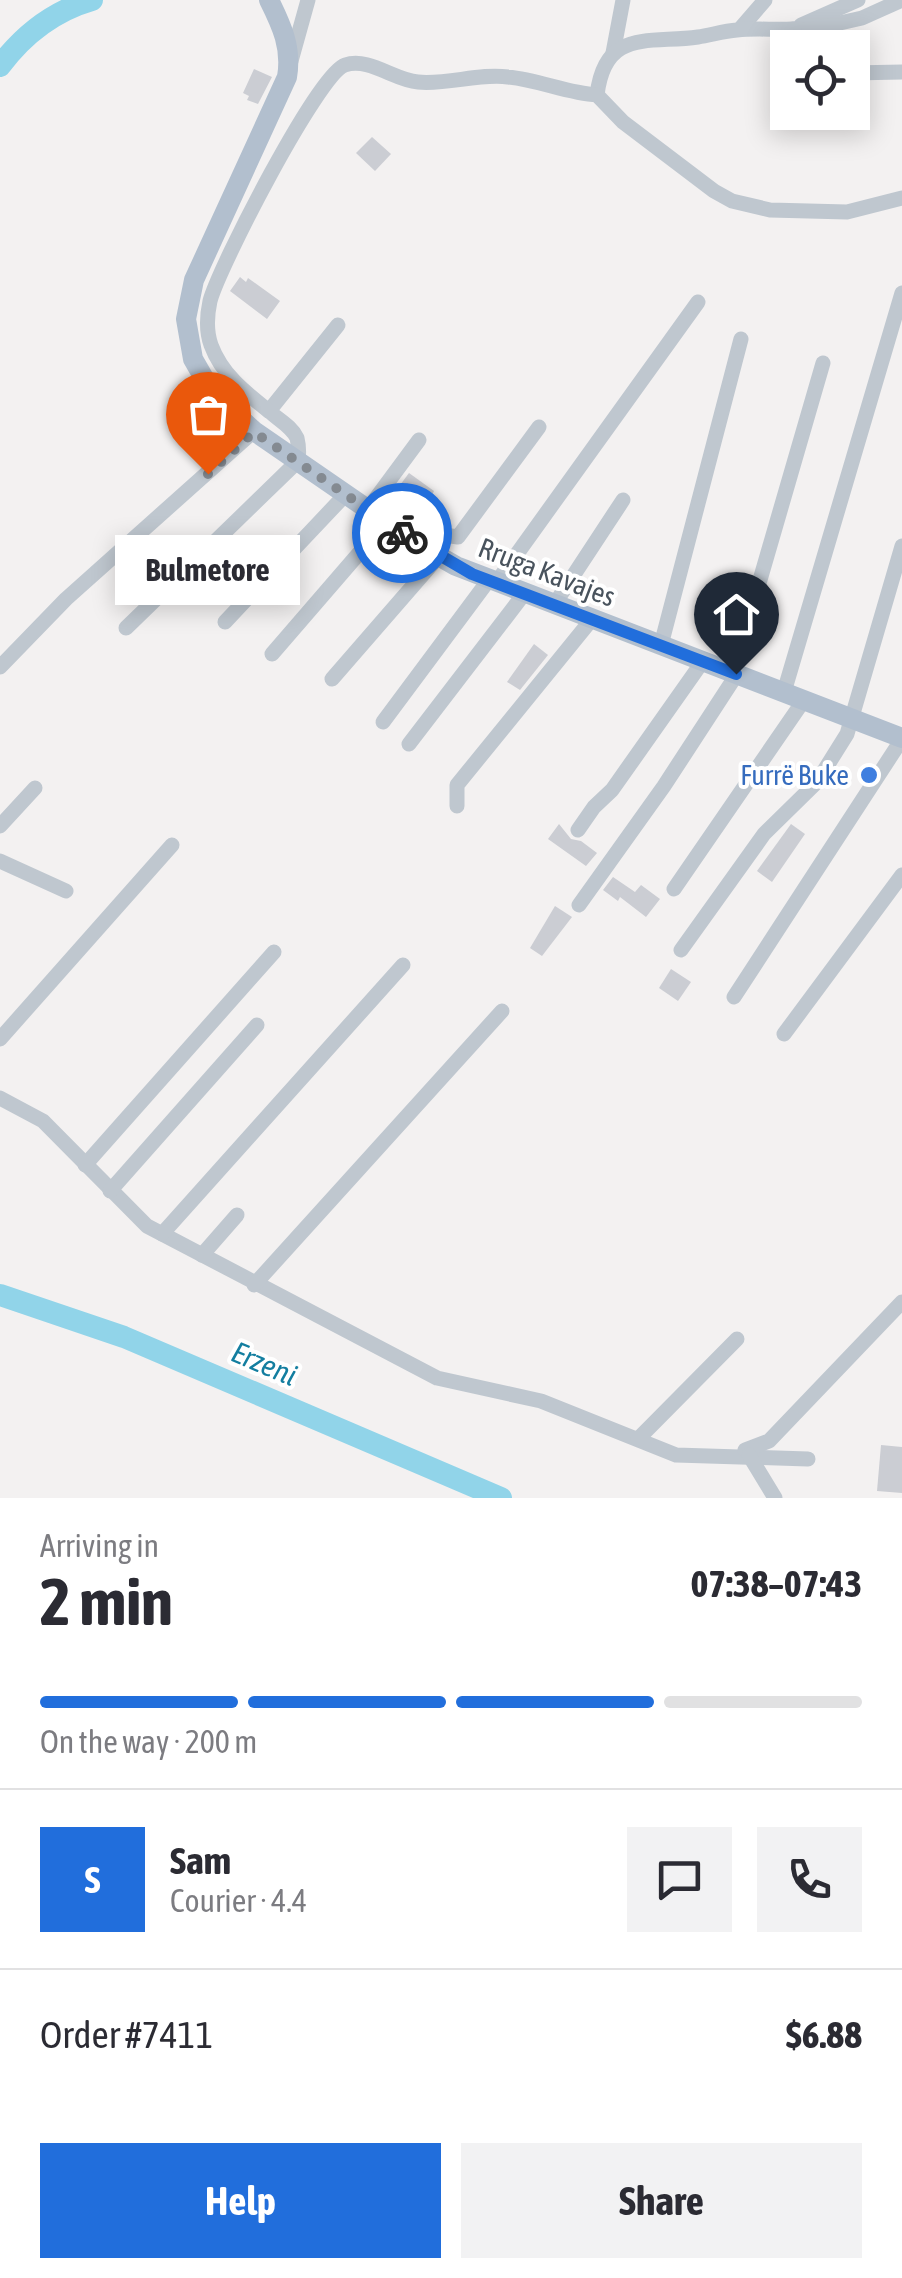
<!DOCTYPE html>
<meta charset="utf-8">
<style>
:root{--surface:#fff;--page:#f2f2f3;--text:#2b2b33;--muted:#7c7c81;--line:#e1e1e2;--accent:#216edc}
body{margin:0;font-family:"Asap Condensed",sans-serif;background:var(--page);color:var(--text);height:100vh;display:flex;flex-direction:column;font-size:38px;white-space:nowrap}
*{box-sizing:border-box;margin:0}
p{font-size:32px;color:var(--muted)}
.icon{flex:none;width:55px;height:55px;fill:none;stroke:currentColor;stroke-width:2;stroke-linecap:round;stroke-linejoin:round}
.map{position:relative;height:1498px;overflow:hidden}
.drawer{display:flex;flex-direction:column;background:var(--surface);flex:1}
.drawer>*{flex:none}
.tools{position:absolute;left:770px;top:30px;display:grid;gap:20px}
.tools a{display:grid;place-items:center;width:100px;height:100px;border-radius:0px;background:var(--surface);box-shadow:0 5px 25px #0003;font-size:50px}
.pin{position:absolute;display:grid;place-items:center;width:85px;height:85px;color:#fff;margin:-102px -42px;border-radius:50% 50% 50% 0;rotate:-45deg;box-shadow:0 0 10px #0007}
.pin .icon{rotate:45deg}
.courier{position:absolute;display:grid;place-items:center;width:100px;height:100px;margin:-50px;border:8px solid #216edc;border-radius:50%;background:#fff;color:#222;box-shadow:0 2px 12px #0007}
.bubble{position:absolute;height:70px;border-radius:0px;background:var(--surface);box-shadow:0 5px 25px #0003;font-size:32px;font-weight:700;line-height:70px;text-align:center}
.summary em{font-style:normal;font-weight:700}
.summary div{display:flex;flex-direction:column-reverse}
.summary{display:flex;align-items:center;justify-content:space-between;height:170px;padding:0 40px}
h1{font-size:65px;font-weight:700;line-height:75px}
.bar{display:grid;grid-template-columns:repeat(4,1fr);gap:15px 10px;align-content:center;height:120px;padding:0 40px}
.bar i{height:12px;border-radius:8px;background:var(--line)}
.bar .current{background:var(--accent)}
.bar p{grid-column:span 4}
.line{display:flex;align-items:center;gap:25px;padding:0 40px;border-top:2px solid var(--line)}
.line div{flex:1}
.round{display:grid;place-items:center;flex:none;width:105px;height:105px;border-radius:0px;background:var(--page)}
.button{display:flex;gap:20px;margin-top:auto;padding:20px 40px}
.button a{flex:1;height:115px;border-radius:0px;background:var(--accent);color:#fff;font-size:40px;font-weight:700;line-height:115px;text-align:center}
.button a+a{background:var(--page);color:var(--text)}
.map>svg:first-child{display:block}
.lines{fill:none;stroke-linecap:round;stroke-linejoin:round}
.canal{stroke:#91d4e9;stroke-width:12}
.river{stroke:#91d4e9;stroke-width:22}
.building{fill:#cbcdd3}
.minor{stroke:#bfc7cf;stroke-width:15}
.major{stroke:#b2bfce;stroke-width:20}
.done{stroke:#848a91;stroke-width:10;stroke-dasharray:0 18}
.route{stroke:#216edc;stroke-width:12}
.shop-dot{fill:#3f7fe0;stroke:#fff;stroke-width:4}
.labels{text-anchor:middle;stroke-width:8;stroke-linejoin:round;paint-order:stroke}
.street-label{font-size:28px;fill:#49535d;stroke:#fff}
.shop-label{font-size:28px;fill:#366cbe;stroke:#fff;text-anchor:end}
.water-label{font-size:30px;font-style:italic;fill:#137ea0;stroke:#fff}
</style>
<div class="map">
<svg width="902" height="1498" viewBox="0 0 902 1498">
<rect width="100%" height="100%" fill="#f3f1f1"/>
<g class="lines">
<path class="canal" d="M80,0L81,3"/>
<g class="river">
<path d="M0,66C24,34 54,11 92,0"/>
<path d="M0,1295L124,1337L501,1498"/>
</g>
</g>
<g class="building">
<path d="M254,69L272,77L258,104L247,100L249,96L243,93Z"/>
<path d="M372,137L391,154L375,171L356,153Z"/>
<path d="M240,277L246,282L248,278L280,301L267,319L230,291Z"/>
<path d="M409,473L434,491L423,513L395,492Z"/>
<path d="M534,644L548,655L520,690L507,682Z"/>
<path d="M559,824L571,839L581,841L597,853L586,866L548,839Z"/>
<path d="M791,824L805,834L772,882L757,871Z"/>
<path d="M613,877L635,892L641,885L660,899L646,917L620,897L618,901L603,890Z"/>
<path d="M555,906L572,917L542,956L530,948Z"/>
<path d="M671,969L691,982L678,1001L659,988Z"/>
<path d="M881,1445L902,1447V1493L877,1491Z"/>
</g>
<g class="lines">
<g class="minor">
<path d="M801,25L858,0"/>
<path d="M740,29L765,0"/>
<path d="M793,29L809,30L862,18L902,0"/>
<path d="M613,53L623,0"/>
<path d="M291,61L308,0"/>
<path d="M852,73L902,72"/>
<path d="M597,95C605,28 649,44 698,37C711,35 724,31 737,30C755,28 774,30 793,29L801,48"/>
<path d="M269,411L338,325"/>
<path d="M368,509L419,440"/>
<path d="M395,528L458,537L539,427"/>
<path d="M496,583L698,302"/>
<path d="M554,605L623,500"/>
<path d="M225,622L346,494"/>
<path d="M126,628L298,461C299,453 299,446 297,438C292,427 279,420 270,412C246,393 222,375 211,345C206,331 207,315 210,301C219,267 318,74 345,65C369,57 394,80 418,82C447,85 479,73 508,77C539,80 567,93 597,95L623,122L714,191L732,201L770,210L847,212L902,198"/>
<path d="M661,645L741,339"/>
<path d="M272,654L386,522"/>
<path d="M0,667L66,599L254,431"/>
<path d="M733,673L823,363"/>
<path d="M332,679L438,557"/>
<path d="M784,692L902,293"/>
<path d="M383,722L488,581"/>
<path d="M409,744L524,594"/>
<path d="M457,806V785L592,619"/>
<path d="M0,826L35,788"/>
<path d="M578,830L594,807L612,790L703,661"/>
<path d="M0,861L66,891"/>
<path d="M674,889L804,700"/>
<path d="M579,905L664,786L737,674"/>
<path d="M681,950L764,834L817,782L847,734L902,546"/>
<path d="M734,997L902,739"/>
<path d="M784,1034L902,875"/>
<path d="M0,1039L172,845"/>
<path d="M0,1098L43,1121L147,1226L437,1378L541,1401L676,1455L808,1459"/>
<path d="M85,1165L274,952"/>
<path d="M110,1191L257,1025"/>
<path d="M162,1234L403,965"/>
<path d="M202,1255L237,1215"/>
<path d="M254,1285L502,1011"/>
<path d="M638,1439L737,1339"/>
<path d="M745,1450L769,1441L902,1302"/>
<path d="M749,1455L775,1498"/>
</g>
<path class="major" d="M269,0C282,26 292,48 287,77L194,280L186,319L193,359L213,394L254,431L421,546L456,566L902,738"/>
</g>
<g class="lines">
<path class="done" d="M208,474L254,432L402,533"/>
<path class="route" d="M402,533L472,574L736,674"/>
</g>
<circle class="shop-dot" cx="869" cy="775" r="10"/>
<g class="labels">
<g class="street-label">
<text transform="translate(547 572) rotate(21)" y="10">Rruga Kavajes</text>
</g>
<g class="shop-label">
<text x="849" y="785">Furrë Buke</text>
</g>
<g class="water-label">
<text transform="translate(264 1364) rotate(23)" y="10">Erzeni</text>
</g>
</g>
</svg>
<div class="tools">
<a><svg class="icon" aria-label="locate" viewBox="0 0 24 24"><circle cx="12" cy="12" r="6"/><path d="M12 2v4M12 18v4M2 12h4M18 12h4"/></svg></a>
</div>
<div class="pin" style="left:208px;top:474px;background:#ea580c"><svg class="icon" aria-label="bag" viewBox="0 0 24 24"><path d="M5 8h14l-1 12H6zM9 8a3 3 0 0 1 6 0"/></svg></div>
<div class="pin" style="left:736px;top:674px;background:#1f2937"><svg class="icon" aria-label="home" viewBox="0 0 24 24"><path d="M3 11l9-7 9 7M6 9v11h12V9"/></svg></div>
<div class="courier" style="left:402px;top:533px"><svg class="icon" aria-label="bike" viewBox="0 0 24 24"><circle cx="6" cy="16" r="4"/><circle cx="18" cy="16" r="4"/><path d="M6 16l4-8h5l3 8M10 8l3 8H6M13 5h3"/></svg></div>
<div class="bubble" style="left:115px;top:535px;width:185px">Bulmetore</div>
</div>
<section class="drawer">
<div class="summary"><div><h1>2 min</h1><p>Arriving in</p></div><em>07:38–07:43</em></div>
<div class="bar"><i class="current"></i><i class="current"></i><i class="current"></i><i></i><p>On the way · 200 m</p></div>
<div class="line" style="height:180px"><b class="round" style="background:var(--accent);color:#fff">S</b><div><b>Sam</b><p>Courier · 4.4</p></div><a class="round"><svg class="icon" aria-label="chat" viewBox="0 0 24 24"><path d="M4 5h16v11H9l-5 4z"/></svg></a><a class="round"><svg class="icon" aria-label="phone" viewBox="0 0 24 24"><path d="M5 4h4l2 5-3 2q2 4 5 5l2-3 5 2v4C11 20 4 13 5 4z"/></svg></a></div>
<div class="line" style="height:130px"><div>Order #7411</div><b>$6.88</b></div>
<div class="button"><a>Help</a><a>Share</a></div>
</section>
